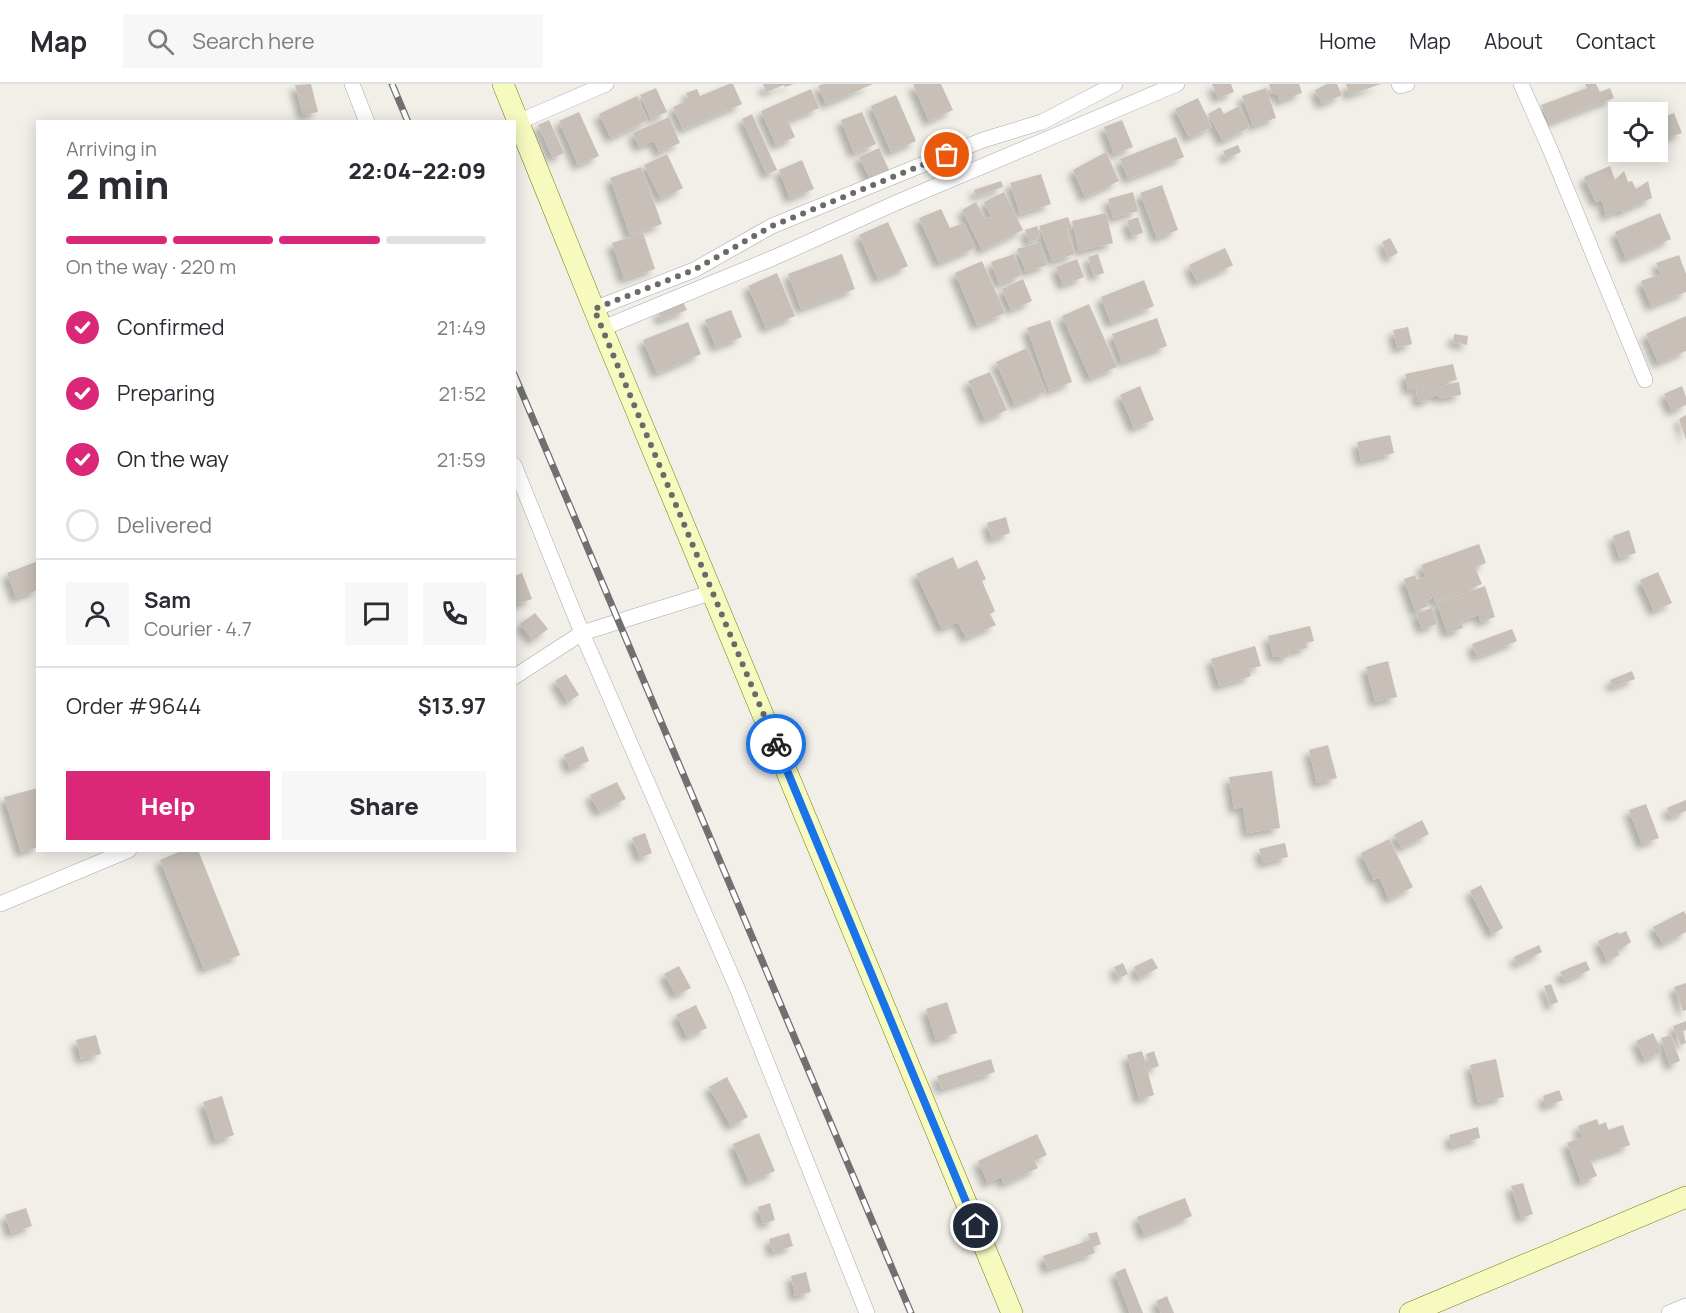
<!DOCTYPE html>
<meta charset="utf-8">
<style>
:root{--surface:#fff;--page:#f7f7f7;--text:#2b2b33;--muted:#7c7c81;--line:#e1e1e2;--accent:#db2777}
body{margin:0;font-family:Manrope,sans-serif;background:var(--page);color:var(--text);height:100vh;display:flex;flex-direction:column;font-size:22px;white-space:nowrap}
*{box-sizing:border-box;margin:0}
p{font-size:20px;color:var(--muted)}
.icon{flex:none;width:33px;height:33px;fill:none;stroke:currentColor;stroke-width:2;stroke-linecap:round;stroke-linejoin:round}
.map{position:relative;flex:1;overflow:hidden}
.sheet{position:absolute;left:36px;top:36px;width:480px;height:732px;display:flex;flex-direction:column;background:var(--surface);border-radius:0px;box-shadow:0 3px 15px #0003}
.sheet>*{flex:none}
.fabs{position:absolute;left:1608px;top:18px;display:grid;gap:12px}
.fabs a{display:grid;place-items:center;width:60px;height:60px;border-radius:0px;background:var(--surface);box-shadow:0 3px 15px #0003;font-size:30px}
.pin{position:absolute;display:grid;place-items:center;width:51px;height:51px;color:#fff;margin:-26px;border:3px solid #fff;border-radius:50%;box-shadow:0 2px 6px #0007}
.courier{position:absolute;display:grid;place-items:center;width:60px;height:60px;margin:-30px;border:4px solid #1a73e8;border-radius:50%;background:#fff;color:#222;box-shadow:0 2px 8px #0007}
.overview em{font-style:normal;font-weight:800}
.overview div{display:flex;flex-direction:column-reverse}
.overview{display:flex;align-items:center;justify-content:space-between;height:102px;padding:0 30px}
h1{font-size:39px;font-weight:800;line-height:45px}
.bar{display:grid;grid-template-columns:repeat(4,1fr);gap:9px 6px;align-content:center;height:72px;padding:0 30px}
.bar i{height:8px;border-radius:4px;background:var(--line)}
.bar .on{background:var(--accent)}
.bar p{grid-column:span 4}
.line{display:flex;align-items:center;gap:15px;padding:0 30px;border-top:2px solid var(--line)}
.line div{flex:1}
.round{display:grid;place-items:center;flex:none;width:63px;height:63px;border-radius:0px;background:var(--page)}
ol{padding:0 30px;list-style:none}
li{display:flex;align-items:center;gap:18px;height:66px}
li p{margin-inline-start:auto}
li .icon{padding:6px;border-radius:50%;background:var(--accent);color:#fff;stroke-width:4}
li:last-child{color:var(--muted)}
li i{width:33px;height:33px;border:3px solid var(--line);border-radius:50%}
.primary-button{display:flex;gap:12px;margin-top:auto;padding:12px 30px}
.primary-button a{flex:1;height:69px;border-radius:0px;background:var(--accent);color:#fff;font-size:24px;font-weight:800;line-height:69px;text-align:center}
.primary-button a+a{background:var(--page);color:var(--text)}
header{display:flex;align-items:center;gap:36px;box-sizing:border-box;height:84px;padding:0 30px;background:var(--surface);border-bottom:2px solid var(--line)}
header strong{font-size:28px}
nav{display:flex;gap:33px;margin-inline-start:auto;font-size:21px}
.search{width:420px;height:54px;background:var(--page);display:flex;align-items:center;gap:15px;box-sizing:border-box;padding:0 21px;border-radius:0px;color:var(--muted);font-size:22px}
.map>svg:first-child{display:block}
.building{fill:#c7bfb8;filter:url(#shadow)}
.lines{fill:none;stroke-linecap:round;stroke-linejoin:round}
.street-casing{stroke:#a9a9a9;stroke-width:16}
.secondary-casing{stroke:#707d05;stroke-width:22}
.street{stroke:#fff;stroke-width:15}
.secondary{stroke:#f7fabf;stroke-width:21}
.rail-casing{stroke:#707070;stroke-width:7}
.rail{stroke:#fff;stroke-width:4.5;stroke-dasharray:14;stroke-linecap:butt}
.done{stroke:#6b6a68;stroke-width:6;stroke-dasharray:0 10.8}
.route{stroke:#1a73e8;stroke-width:8}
</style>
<header>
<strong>Map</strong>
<div class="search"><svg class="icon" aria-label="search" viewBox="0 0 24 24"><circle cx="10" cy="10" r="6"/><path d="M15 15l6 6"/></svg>Search here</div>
<nav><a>Home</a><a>Map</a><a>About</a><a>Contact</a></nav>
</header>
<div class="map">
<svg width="1686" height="1229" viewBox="0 0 1686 1229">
<defs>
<filter id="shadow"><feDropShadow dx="-5.5" dy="5.5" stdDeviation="3" flood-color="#0004"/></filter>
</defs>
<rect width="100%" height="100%" fill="#f2efe9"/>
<g class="building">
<path d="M311,0L318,28L303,31L295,1Z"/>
<path d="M729,0H733L742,20L683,45L673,23L689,16L686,9L697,5L700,12Z"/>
<path d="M763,0H794L785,3L784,1L766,8Z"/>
<path d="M823,0H873L826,20L818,2Z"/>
<path d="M913,0H941L953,26L929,37Z"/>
<path d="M1212,0H1231L1234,8L1218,14Z"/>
<path d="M1269,0H1299L1302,9L1280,17L1277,9L1272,10Z"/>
<path d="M1327,0H1337L1342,11L1322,20L1315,6Z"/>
<path d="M1346,0H1381L1349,11Z"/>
<path d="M1585,0H1596L1600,8L1610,4L1614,14L1549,39L1541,21L1587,4Z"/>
<path d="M656,4L667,28L651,35L640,11Z"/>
<path d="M1266,4L1276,34L1253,42L1242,12Z"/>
<path d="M811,5L819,24L788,37L795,53L776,61L761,27Z"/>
<path d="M896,11L916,57L891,68L871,22Z"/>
<path d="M637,12L648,36L611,54L599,30Z"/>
<path d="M1198,14L1212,43L1189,54L1175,25Z"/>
<path d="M1239,22L1250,43L1223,57L1208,30L1220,23L1224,30Z"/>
<path d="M579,28L599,72L578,81L559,37Z"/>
<path d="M862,28L876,60L854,69L841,36Z"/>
<path d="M1674,29L1682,49L1664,55L1666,61L1658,64V35Z"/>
<path d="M752,30L777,86L767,90L742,35Z"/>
<path d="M669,33L680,59L659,68L654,57L639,63L633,49Z"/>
<path d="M549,36L564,69L553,74L538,41Z"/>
<path d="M1122,36L1133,63L1114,70L1104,43Z"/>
<path d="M1176,53L1184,73L1128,95L1120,75Z"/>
<path d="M1238,61L1241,68L1226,75L1223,67Z"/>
<path d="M879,64L889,86L870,95L859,73Z"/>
<path d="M1106,68L1119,97L1085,113L1073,86Z"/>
<path d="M667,70L683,104L661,115L644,81Z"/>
<path d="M802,76L814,105L790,114L779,86Z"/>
<path d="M1610,82L1615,96L1624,87L1628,98L1632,97L1636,105L1648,97L1652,114L1629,124L1625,128L1620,126L1606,132L1602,116L1596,118L1584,93Z"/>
<path d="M641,83L662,140L630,151L610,94Z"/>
<path d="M1041,90L1051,120L1020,130L1010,99Z"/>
<path d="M1001,97L1003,103L976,112L974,106Z"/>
<path d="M1162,101L1178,146L1157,154L1140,109Z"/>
<path d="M1004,108L1023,146L982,166L962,126L976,118L985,135L991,132L984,118Z"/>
<path d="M1133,108L1138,127L1113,134L1108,115Z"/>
<path d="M941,125L950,144L964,139L975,164L939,179L919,134Z"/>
<path d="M1106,129L1113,159L1079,167L1072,137Z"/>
<path d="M1660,129L1671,155L1626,175L1615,148Z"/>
<path d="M1068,133L1072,144L1067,146L1075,170L1052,177L1039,142Z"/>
<path d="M1138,133L1143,149L1132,152L1127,137Z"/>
<path d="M888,138L908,182L878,195L859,151Z"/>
<path d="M1037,142L1041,154L1029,158L1025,146Z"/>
<path d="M643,149L655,185L624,195L612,159Z"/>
<path d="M1390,154L1398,169L1389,174L1382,158Z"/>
<path d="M1040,158L1047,181L1026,188L1017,165Z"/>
<path d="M1225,164L1233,181L1197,198L1189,181Z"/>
<path d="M842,170L855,205L801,225L788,190Z"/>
<path d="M1014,170L1022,191L999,200L991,178Z"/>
<path d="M1098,170L1104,189L1094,192L1088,173Z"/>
<path d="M1679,171L1686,190V208L1651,222L1641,197L1661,190L1656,179Z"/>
<path d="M1077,175L1084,193L1063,201L1056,183Z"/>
<path d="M982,177L1005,229L977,241L955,189Z"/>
<path d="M777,189L795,232L766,244L748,202Z"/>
<path d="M1023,195L1032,217L1011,226L1002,205Z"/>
<path d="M1144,196L1154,222L1111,239L1101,213Z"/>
<path d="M683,218L687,226L661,236L658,228Z"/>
<path d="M1089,220L1117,283L1090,294L1062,232Z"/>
<path d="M731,226L742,253L716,263L705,236Z"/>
<path d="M1686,232V267L1658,279L1646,250Z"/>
<path d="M1157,234L1167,262L1122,278L1112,250Z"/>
<path d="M1050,236L1072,298L1049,307L1027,244Z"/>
<path d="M688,238L701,270L657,289L643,256Z"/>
<path d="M1408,243L1412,260L1397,264L1393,246Z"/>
<path d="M1454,250L1468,252L1467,261L1453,258Z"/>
<path d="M1027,264L1046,307L1015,321L996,278Z"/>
<path d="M1453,280L1457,296L1408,306L1405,290Z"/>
<path d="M990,288L1007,326L985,336L968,297Z"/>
<path d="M1459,298L1461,311L1440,314L1439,311L1429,313V316L1418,318L1416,306Z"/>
<path d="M1140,302L1154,336L1134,344L1120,311Z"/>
<path d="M1682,302L1686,313V321L1672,327L1664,310Z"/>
<path d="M1686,331V356L1679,335Z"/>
<path d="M1390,351L1394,369L1361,377L1357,358Z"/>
<path d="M1006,433L1010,449L992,455L987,439Z"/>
<path d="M1629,446L1636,469L1619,474L1613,452Z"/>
<path d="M1479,460L1486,479L1475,483L1482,500L1435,518L1421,481Z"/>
<path d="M953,473L958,485L977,476L986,495L982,497L995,527L990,530L996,541L966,554L958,538L942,545L916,490Z"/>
<path d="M38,477V506L16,514L7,489Z"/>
<path d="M1658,488L1672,519L1654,527L1640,496Z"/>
<path d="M522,489L532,515L514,521V492Z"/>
<path d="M1415,491L1417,496L1424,493L1432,514L1426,516L1428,522L1415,527L1404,495Z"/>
<path d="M1485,502L1495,533L1481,538L1479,531L1461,537L1463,544L1447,549L1437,519Z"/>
<path d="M1432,524L1437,540L1422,545L1416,529Z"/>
<path d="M535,529L548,545L533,556L520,540Z"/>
<path d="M1310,542L1314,557L1306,559L1307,564L1288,568L1289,573L1282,574L1279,572L1273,573L1268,552Z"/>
<path d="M1512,545L1517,557L1477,573L1472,560Z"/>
<path d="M1255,562L1261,582L1249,585L1251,592L1219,602L1211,575Z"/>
<path d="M1388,577L1397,613L1375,618L1366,583Z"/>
<path d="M1632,587L1635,595L1613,603L1610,596Z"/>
<path d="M566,590L579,611L568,618L555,597Z"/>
<path d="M1328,661L1337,694L1317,699L1309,666Z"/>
<path d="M583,662L589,677L570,685L564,671Z"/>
<path d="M1272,687L1280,744L1247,749L1243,723L1234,725L1229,693Z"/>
<path d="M617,698L626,715L599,728L590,711Z"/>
<path d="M38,704V763L21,768L4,713Z"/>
<path d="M1686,716V727L1671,733L1667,724Z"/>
<path d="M1646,720L1659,754L1642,760L1629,726Z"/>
<path d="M1422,736L1429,750L1402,764L1394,751Z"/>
<path d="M645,749L652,769L640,774L632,754Z"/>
<path d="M1389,755L1413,803L1389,815L1379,793L1374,796L1361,769Z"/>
<path d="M1285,759L1288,773L1263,779L1259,765Z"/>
<path d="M184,766H198L240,871L204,885L160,776Z"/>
<path d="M1481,801L1503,844L1492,850L1470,807Z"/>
<path d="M1684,827L1686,831V848L1663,860L1653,843Z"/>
<path d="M1626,847L1631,858L1618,867L1619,871L1607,877L1598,857L1618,848L1619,850Z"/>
<path d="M1539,861L1542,868L1518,880L1514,873Z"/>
<path d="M1152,874L1158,884L1139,894L1134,883Z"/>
<path d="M1586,877L1590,886L1565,897L1560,888Z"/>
<path d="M1123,879L1128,890L1119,894L1114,883Z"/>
<path d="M679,882L691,904L676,911L664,890Z"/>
<path d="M1686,899V926L1683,927L1674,903Z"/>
<path d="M1551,900L1558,918L1550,921L1544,902Z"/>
<path d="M947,918L957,949L936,956L926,925Z"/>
<path d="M696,921L707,944L687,953L676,931Z"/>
<path d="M1686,937V946L1683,947L1686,959L1681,961L1673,942Z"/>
<path d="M1653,949L1662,968L1645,976L1636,957Z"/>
<path d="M96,951L101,970L81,975L76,956Z"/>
<path d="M1671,951L1680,977L1670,981L1661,954Z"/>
<path d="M1142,967L1154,1011L1139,1015L1127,971Z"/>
<path d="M1154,967L1159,982L1150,985L1146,970Z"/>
<path d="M991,975L995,988L941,1005L937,992Z"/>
<path d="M1496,975L1504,1013L1478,1019L1470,981Z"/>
<path d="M727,993L748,1033L731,1042L709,1003Z"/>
<path d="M1559,1006L1563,1016L1546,1022L1543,1012Z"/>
<path d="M222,1012L234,1051L216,1057L203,1018Z"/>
<path d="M1597,1035L1599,1041L1606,1038L1608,1046L1623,1041L1630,1061L1590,1075L1597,1092L1581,1098L1567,1059L1582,1053L1578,1042Z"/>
<path d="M1478,1043L1480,1054L1452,1062L1449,1051Z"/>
<path d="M759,1049L775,1087L749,1098L733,1060Z"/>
<path d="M1037,1050L1047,1071L1034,1077L1038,1084L1004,1100L1001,1093L988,1099L978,1077Z"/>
<path d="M1523,1099L1533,1130L1521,1134L1511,1102Z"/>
<path d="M1185,1114L1192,1132L1144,1151L1137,1133Z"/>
<path d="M770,1119L775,1136L763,1140L758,1123Z"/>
<path d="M26,1124L32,1142L11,1149L5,1131Z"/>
<path d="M1097,1148L1101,1160L1093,1163L1095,1169L1047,1185L1043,1172L1090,1156L1088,1150Z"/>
<path d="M789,1149L793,1162L773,1168L769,1155Z"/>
<path d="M1125,1184L1143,1229H1130L1115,1189Z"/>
<path d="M806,1188L811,1208L795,1212L791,1192Z"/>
<path d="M1167,1212L1174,1229H1161L1156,1217Z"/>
</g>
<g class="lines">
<defs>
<g id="street">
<path d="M352,0L367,38"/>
<path d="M1399,0L1400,2L1407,0"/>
<path d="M1521,0L1550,65L1645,296"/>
<path d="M518,38L606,0"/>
<path d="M594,225L694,186L772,142L983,56L1042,38L1115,0"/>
<path d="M603,244L773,174L898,118L1177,0"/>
<path d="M514,381L582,549L737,904L867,1229"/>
<path d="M514,593L582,549L713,508"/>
<path d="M0,820L129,766"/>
<path d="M1669,1229L1686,1222"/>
</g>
<g id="secondary">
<path d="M503,0L594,225L1012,1229"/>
<path d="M1410,1229L1686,1113"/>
</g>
</defs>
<use href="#street" class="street-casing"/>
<use href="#secondary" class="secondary-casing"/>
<use href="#street" class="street"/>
<use href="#secondary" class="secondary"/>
<defs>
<g id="rail">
<path d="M392,0L408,38"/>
<path d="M514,290L911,1229"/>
</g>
</defs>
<use href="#rail" class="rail-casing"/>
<use href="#rail" class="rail"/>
</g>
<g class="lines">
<path class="done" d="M776,660L594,225L694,186L772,142L947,71"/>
<path class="route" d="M776,660L976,1142"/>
</g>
</svg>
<div class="fabs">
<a><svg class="icon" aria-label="locate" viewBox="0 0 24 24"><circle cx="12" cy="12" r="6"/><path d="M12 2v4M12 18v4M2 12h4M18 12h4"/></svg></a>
</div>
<div class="pin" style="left:947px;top:71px;background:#ea580c"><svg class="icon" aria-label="bag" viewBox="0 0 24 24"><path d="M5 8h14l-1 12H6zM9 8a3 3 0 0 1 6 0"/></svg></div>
<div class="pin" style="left:976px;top:1142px;background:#1f2937"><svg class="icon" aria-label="home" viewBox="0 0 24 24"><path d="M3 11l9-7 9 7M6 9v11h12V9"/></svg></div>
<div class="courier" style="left:776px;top:660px"><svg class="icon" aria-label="bike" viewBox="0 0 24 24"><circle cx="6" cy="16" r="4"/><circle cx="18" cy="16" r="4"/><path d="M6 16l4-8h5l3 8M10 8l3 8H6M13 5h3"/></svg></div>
<section class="sheet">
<div class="overview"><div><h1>2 min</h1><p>Arriving in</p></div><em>22:04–22:09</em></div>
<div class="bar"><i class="on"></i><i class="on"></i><i class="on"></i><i></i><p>On the way · 220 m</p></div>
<ol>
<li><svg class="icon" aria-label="check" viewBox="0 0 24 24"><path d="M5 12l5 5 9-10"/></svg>Confirmed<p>21:49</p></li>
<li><svg class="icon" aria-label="check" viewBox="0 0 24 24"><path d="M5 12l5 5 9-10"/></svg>Preparing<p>21:52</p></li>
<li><svg class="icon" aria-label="check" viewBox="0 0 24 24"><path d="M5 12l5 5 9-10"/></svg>On the way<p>21:59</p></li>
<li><i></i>Delivered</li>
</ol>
<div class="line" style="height:108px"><a class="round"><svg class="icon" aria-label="person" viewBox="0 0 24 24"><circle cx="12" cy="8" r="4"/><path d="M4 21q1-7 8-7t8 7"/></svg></a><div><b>Sam</b><p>Courier · 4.7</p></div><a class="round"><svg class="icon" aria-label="chat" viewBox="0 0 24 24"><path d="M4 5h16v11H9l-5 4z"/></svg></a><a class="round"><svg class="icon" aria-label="phone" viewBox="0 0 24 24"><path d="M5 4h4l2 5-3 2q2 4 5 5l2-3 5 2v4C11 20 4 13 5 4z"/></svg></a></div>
<div class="line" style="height:78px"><div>Order #9644</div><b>$13.97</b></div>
<div class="primary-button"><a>Help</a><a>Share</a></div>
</section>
</div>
